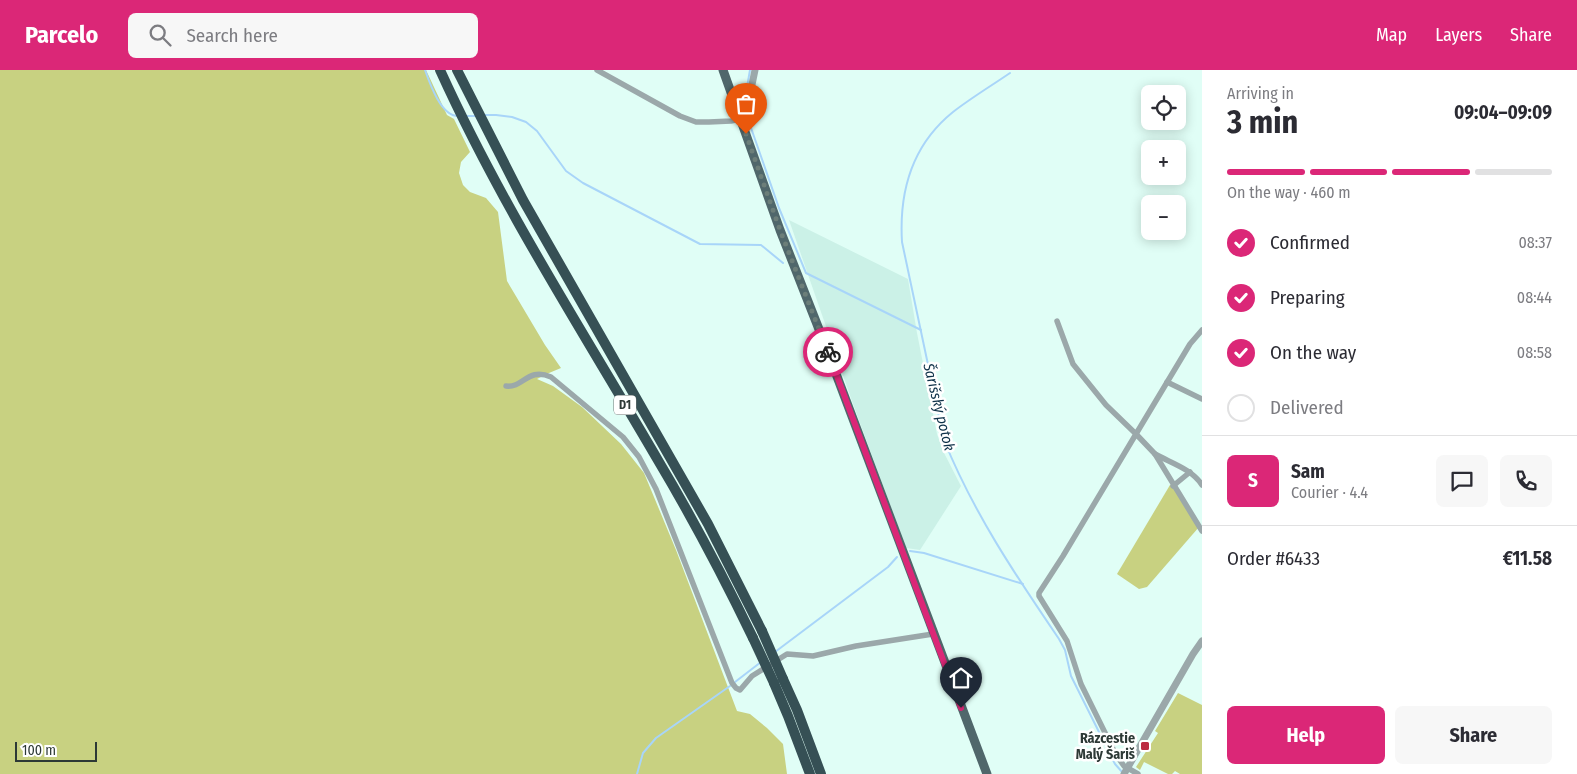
<!DOCTYPE html>
<meta charset="utf-8">
<style>
:root{--surface:#fff;--page:#f7f7f7;--text:#2b2b33;--muted:#7c7c81;--line:#e1e1e2;--accent:#db2777}
body{margin:0;font-family:"Fira Sans Condensed",sans-serif;background:var(--page);color:var(--text);height:100vh;display:flex;flex-direction:column;font-size:19px;white-space:nowrap}
*{box-sizing:border-box;margin:0}
p{font-size:16px;color:var(--muted)}
.icon{flex:none;width:28px;height:28px;fill:none;stroke:currentColor;stroke-width:2;stroke-linecap:round;stroke-linejoin:round}
.map{position:relative;flex:1;overflow:hidden}
.details{display:flex;flex-direction:column;background:var(--surface);width:375px}
.details>*{flex:none}
.tools{position:absolute;left:1141px;top:15px;display:grid;gap:10px}
.tools a{display:grid;place-items:center;width:45px;height:45px;border-radius:8px;background:var(--surface);box-shadow:0 2px 12px #0003;font-size:25px}
.scale{position:absolute;left:15px;bottom:12px;width:82px;box-sizing:border-box;padding-left:5px;border:2px solid #2d3936;border-top:0;font-size:14px;line-height:18px;white-space:nowrap;color:#2d3936;-webkit-text-stroke:4px #fff;paint-order:stroke}
.pin{position:absolute;display:grid;place-items:center;width:42px;height:42px;color:#fff;margin:-51px -21px;border-radius:50% 50% 50% 0;rotate:-45deg;box-shadow:0 0 5px #0007}
.pin .icon{rotate:45deg}
.courier{position:absolute;display:grid;place-items:center;width:50px;height:50px;margin:-25px;border:4px solid #db2777;border-radius:50%;background:#fff;color:#222;box-shadow:0 1px 6px #0007}
.summary em{font-style:normal;font-weight:700}
.summary div{display:flex;flex-direction:column-reverse}
.summary{display:flex;align-items:center;justify-content:space-between;height:85px;padding:0 25px}
h1{font-size:32px;font-weight:700;line-height:38px}
.bar{display:grid;grid-template-columns:repeat(4,1fr);gap:8px 5px;align-content:center;height:60px;padding:0 25px}
.bar i{height:6px;border-radius:4px;background:var(--line)}
.bar .selected{background:var(--accent)}
.bar p{grid-column:span 4}
.line{display:flex;align-items:center;gap:12px;padding:0 25px;border-top:1px solid var(--line)}
.line div{flex:1}
.round{display:grid;place-items:center;flex:none;width:52px;height:52px;border-radius:8px;background:var(--page)}
ol{padding:0 25px;list-style:none}
li{display:flex;align-items:center;gap:15px;height:55px}
li p{margin-inline-start:auto}
li .icon{padding:5px;border-radius:50%;background:var(--accent);color:#fff;stroke-width:4}
li:last-child{color:var(--muted)}
li i{width:28px;height:28px;border:2px solid var(--line);border-radius:50%}
.primary-button{display:flex;gap:10px;margin-top:auto;padding:10px 25px}
.primary-button a{flex:1;height:58px;border-radius:8px;background:var(--accent);color:#fff;font-size:20px;font-weight:700;line-height:58px;text-align:center}
.primary-button a+a{background:var(--page);color:var(--text)}
header{display:flex;align-items:center;gap:30px;box-sizing:border-box;height:70px;padding:0 25px;background:var(--accent);color:#fff}
header strong{font-size:24px}
nav{display:flex;gap:28px;margin-inline-start:auto;font-size:18px}
.search{width:350px;height:45px;background:var(--page);display:flex;align-items:center;gap:12px;box-sizing:border-box;padding:0 18px;border-radius:8px;color:var(--muted);font-size:19px}
main{display:flex;flex:1;min-height:0}
.map>svg:first-child{display:block}
.built{fill:#cbf1e7}
.green{fill:#c8d181}
.lines{fill:none;stroke-linecap:round;stroke-linejoin:round}
.stream{stroke:#a8d5f9;stroke-width:2}
.minor{stroke:#9ba8aa;stroke-width:5.5}
.tertiary{stroke:#9ba8aa;stroke-width:7}
.primary{stroke:#50676b;stroke-width:9}
.motorway{stroke:#365055;stroke-width:10}
.motorway-bridge{stroke:#365055;stroke-width:10}
.done{stroke:#6c7e79;stroke-width:5;stroke-dasharray:0 9}
.route{stroke:#db2777;stroke-width:6}
.poi-dot{fill:#bc2b41;stroke:#fff;stroke-width:2}
.labels{text-anchor:middle;stroke-width:5;stroke-linejoin:round;paint-order:stroke}
.shield{fill:#fff;stroke:#6c7472;stroke-width:1}
.shield-label{font-size:12px;font-weight:bold;fill:#2d3936}
.poi-label{font-size:14px;font-weight:bold;fill:#2d3936;stroke:#fff;text-anchor:end}
.water-label{font-size:15px;font-style:italic;fill:#0e3148;stroke:#fff}
</style>
<header>
<strong>Parcelo</strong>
<div class="search"><svg class="icon" aria-label="search" viewBox="0 0 24 24"><circle cx="10" cy="10" r="6"/><path d="M15 15l6 6"/></svg>Search here</div>
<nav><a>Map</a><a>Layers</a><a>Share</a></nav>
</header>
<main>
<div class="map">
<svg width="1202" height="704" viewBox="0 0 1202 704">
<rect width="100%" height="100%" fill="#e0fef6"/>
<path class="built" d="M789,150L908,209L917,263L937,364L943,381L961,416L920,480L906,478L853,334Z"/>
<g class="green">
<path d="M0,0H426L447,45L454,49L470,82L461,92L459,103L463,115L470,122L486,128L498,142L507,211L545,275L561,298L549,303L537,309L553,316L582,337L621,374L644,403L676,480L737,641L750,644L767,658L783,674L787,704H0Z"/>
<path d="M1170,415L1174,417L1199,457L1147,517L1139,519L1117,504Z"/>
<path d="M1178,623L1202,635V704H1180L1175,701L1172,704H1168L1144,692L1140,700L1136,697L1158,663L1155,661Z"/>
</g>
<g class="lines">
<g class="stream">
<path d="M425,0C430,14 441,46 458,46"/>
<path d="M1010,3C991,16 971,28 953,42C912,75 899,122 902,172L944,370C973,442 1016,506 1059,569L1065,580L1071,606L1115,694L1123,703"/>
<path d="M744,34L750,0"/>
<path d="M483,45H496L512,47L526,52L537,61L566,101L583,113L700,174L761,175L783,193"/>
<path d="M466,46H476"/>
<path d="M750,55L779,138L806,203L921,260"/>
<path d="M910,481L924,483L1023,514"/>
<path d="M775,582L888,497L897,487"/>
<path d="M735,612L761,592"/>
<path d="M637,704L643,683L656,668L730,616"/>
</g>
<g class="minor">
<path d="M597,0L680,46L696,52H709L731,51L740,49"/>
<path d="M1057,251L1073,294L1106,335L1136,364L1190,274L1202,260"/>
<path d="M1167,312L1202,329"/>
<path d="M506,316C524,318 527,297 551,307L623,367L639,387L656,419L732,613L736,618L740,620L752,606L787,584L813,586L856,576L933,564"/>
<path d="M1155,384C1171,393 1192,399 1202,415"/>
<path d="M1173,416L1190,402"/>
<path d="M1138,704L1124,696L1115,683L1081,614L1067,571L1039,526V523L1063,486L1136,364L1155,384L1202,461"/>
</g>
<g class="tertiary">
<path d="M740,49L747,39L755,0"/>
<path d="M1124,704L1193,584L1202,571"/>
</g>
<path class="primary" d="M723,0L780,160L824,272L987,704"/>
<g class="motorway">
<path d="M440,0C502,137 584,263 659,392C693,449 724,508 753,568"/>
<path d="M457,0L523,130L708,454L762,561"/>
<path d="M783,609L797,640L821,704"/>
<path d="M774,613L788,646L810,704"/>
</g>
<g class="motorway-bridge">
<path d="M762,561L783,609"/>
<path d="M753,568L774,613"/>
</g>
</g>
<g class="lines">
<path class="done" d="M746,64L780,160L828,282"/>
<path class="route" d="M828,282L961,638"/>
</g>
<rect class="poi-dot" x="1140" y="671" width="10" height="10" rx="2.5"/>
<g class="labels">
<rect class="shield" x="614" y="325.5" width="22" height="19" rx="4"/>
<g class="shield-label">
<text x="625" y="339">D1</text>
</g>
<g class="poi-label">
<text x="1135" y="673">Rázcestie<tspan x="1135" dy="16">Malý Šariš</tspan></text>
</g>
<g class="water-label">
<text transform="translate(939 337) rotate(76)" y="5">Šarišský potok</text>
</g>
</g>
</svg>
<div class="tools">
<a><svg class="icon" aria-label="locate" viewBox="0 0 24 24"><circle cx="12" cy="12" r="6"/><path d="M12 2v4M12 18v4M2 12h4M18 12h4"/></svg></a>
<a>+</a>
<a>−</a>
</div>
<div class="scale">100 m</div>
<div class="pin" style="left:746px;top:64px;background:#ea580c"><svg class="icon" aria-label="bag" viewBox="0 0 24 24"><path d="M5 8h14l-1 12H6zM9 8a3 3 0 0 1 6 0"/></svg></div>
<div class="pin" style="left:961px;top:638px;background:#1f2937"><svg class="icon" aria-label="home" viewBox="0 0 24 24"><path d="M3 11l9-7 9 7M6 9v11h12V9"/></svg></div>
<div class="courier" style="left:828px;top:282px"><svg class="icon" aria-label="bike" viewBox="0 0 24 24"><circle cx="6" cy="16" r="4"/><circle cx="18" cy="16" r="4"/><path d="M6 16l4-8h5l3 8M10 8l3 8H6M13 5h3"/></svg></div>
</div>
<section class="details">
<div class="summary"><div><h1>3 min</h1><p>Arriving in</p></div><em>09:04–09:09</em></div>
<div class="bar"><i class="selected"></i><i class="selected"></i><i class="selected"></i><i></i><p>On the way · 460 m</p></div>
<ol>
<li><svg class="icon" aria-label="check" viewBox="0 0 24 24"><path d="M5 12l5 5 9-10"/></svg>Confirmed<p>08:37</p></li>
<li><svg class="icon" aria-label="check" viewBox="0 0 24 24"><path d="M5 12l5 5 9-10"/></svg>Preparing<p>08:44</p></li>
<li><svg class="icon" aria-label="check" viewBox="0 0 24 24"><path d="M5 12l5 5 9-10"/></svg>On the way<p>08:58</p></li>
<li><i></i>Delivered</li>
</ol>
<div class="line" style="height:90px"><b class="round" style="background:var(--accent);color:#fff">S</b><div><b>Sam</b><p>Courier · 4.4</p></div><a class="round"><svg class="icon" aria-label="chat" viewBox="0 0 24 24"><path d="M4 5h16v11H9l-5 4z"/></svg></a><a class="round"><svg class="icon" aria-label="phone" viewBox="0 0 24 24"><path d="M5 4h4l2 5-3 2q2 4 5 5l2-3 5 2v4C11 20 4 13 5 4z"/></svg></a></div>
<div class="line" style="height:65px"><div>Order #6433</div><b>€11.58</b></div>
<div class="primary-button"><a>Help</a><a>Share</a></div>
</section>
</main>
